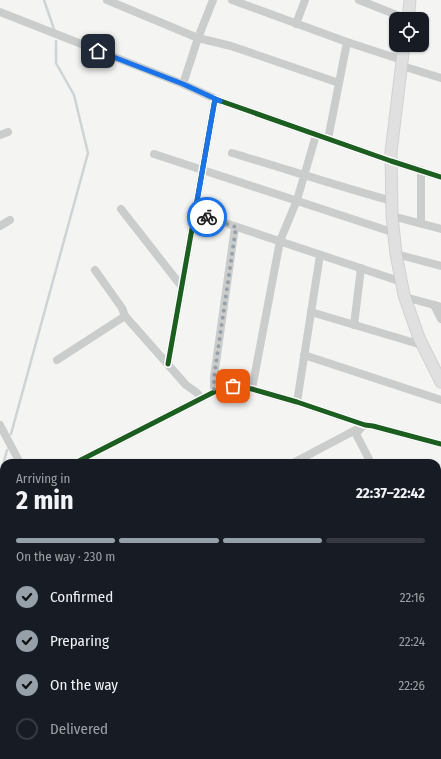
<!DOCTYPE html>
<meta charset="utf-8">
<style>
:root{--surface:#171b24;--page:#242831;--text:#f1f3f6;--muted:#9ea1a6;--line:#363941;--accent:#96a0a9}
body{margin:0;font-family:"Fira Sans Condensed",sans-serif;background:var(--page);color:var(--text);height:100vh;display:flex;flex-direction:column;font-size:15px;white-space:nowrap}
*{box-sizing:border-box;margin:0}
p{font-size:13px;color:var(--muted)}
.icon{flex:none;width:22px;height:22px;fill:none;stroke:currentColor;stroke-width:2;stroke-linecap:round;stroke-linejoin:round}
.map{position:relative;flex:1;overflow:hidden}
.side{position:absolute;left:0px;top:459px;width:441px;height:300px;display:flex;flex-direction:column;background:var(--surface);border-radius:12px 12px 0 0;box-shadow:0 1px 3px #0004}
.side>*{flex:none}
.controls{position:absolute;left:389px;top:12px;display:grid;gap:8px}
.controls a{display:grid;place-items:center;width:40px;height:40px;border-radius:8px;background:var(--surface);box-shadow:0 1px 3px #0004;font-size:20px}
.pin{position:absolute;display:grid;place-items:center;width:34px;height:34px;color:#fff;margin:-17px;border-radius:8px;box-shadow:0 2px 6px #0006}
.courier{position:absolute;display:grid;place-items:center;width:40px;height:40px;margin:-20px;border:3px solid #1a73e8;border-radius:50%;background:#fff;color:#222;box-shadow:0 1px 5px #0007}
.overview em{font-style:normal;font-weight:700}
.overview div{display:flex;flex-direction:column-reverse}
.overview{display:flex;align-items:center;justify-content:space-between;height:68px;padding:0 16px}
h1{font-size:26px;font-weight:700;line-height:30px}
.bar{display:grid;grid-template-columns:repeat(4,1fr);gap:6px 4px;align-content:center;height:48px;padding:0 16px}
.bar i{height:5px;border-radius:3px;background:var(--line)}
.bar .active{background:var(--accent)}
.bar p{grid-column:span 4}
ol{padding:0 16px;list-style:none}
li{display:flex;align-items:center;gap:12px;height:44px}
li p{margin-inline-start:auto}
li .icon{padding:4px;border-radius:50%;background:var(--accent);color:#111;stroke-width:4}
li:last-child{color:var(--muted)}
li i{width:22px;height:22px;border:2px solid var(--line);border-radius:50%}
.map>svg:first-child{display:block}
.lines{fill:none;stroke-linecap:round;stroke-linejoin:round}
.stream{stroke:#ccd4d7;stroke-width:2.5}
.secondary-casing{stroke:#d0d2d2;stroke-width:13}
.highway-casing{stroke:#d0d1d1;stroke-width:16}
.street{stroke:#cbcdcd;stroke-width:8}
.secondary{stroke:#e0e0e0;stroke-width:11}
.highway{stroke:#e0e0e0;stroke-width:14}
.cycleway-casing{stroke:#fff;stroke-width:8}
.cycleway{stroke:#1b5e20;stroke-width:5}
.done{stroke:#96a0a9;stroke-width:4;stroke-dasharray:0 7.2}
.route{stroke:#1a73e8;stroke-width:5}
</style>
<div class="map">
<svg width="441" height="759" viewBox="0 0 441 759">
<rect width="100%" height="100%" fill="#f4f4f2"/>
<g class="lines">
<g class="stream">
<path d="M44,0L55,32"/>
<path d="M11,434L88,153L74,95L56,63V41"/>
<path d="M0,476L7,450"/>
</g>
<defs>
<g id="secondary">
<path d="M408,19L410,0"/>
<path d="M404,45L391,152L392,216L396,254L404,295L419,338L441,382"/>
<path d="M0,703L4,711"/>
<path d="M26,755L28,759"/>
</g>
<g id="highway">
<path d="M437,753L441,751"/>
<path d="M414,759L421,755"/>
</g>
</defs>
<use href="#secondary" class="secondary-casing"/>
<use href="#highway" class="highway-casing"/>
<g class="street">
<path d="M107,0L198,38L231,46L339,83L328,139"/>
<path d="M213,0L198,38L183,84L220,101"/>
<path d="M232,0L347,42L339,83"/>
<path d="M359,0L407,19"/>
<path d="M0,12L183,84"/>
<path d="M296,24L305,0"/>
<path d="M347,42L402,60"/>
<path d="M402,66L441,78"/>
<path d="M0,135L8,132"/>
<path d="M232,153C286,169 338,186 392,201"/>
<path d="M154,154L395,233"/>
<path d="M421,170V223"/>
<path d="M121,209L182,287"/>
<path d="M195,213L402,282"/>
<path d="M392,216L441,229"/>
<path d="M0,226L10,220"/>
<path d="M396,254L441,266"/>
<path d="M95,270L122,308L125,316L186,385L196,392L202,398"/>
<path d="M405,297L441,307"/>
<path d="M434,305L441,319"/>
<path d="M311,312L422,345"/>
<path d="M354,325L361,268"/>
<path d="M304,355L441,400"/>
<path d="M57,360L125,316"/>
<path d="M168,364L215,99L391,161L441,177"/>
<path d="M252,389L280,241L297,200L316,135"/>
<path d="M214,392V377L235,227"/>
<path d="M297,402L320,255"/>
<path d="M0,425L20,463"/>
<path d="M361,428L356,434L371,463"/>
<path d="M75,463L214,392L233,386L252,389L297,402L365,425L373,426L441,444"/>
<path d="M293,463L365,425"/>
<path d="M437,499L441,497"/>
<path d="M437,620L441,618"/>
<path d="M142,759L151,755"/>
</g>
<use href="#secondary" class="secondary"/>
<use href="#highway" class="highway"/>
<defs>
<g id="cycleway">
<path d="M168,364L215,99L391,161L441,177"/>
<path d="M75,463L214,392L233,386L252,389L297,402L365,425L373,426L441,444"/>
</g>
</defs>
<use href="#cycleway" class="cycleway-casing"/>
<use href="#cycleway" class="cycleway"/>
</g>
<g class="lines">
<path class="done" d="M207,217L236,227L214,377V392L233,386"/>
<path class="route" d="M98,51L183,84L220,101L215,99L195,213L207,217"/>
</g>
</svg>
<div class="controls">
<a><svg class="icon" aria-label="locate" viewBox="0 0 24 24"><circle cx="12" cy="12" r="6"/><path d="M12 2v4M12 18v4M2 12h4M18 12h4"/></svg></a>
</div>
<div class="pin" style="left:233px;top:386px;background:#ea580c"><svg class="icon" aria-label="bag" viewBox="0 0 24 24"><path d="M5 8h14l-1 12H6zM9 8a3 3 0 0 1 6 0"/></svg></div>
<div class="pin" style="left:98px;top:51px;background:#1f2937"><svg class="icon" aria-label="home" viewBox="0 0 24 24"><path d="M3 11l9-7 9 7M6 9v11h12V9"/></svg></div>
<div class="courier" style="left:207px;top:217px"><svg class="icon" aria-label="bike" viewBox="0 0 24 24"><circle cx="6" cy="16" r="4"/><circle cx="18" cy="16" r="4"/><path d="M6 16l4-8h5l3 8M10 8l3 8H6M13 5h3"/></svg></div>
<section class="side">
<div class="overview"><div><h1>2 min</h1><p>Arriving in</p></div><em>22:37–22:42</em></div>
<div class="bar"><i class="active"></i><i class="active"></i><i class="active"></i><i></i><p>On the way · 230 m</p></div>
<ol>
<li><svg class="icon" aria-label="check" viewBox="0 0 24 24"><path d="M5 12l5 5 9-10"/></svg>Confirmed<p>22:16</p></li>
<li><svg class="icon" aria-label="check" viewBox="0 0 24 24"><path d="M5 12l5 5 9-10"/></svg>Preparing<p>22:24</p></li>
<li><svg class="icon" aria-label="check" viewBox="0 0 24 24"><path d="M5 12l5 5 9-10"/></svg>On the way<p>22:26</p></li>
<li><i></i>Delivered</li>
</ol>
</section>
</div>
